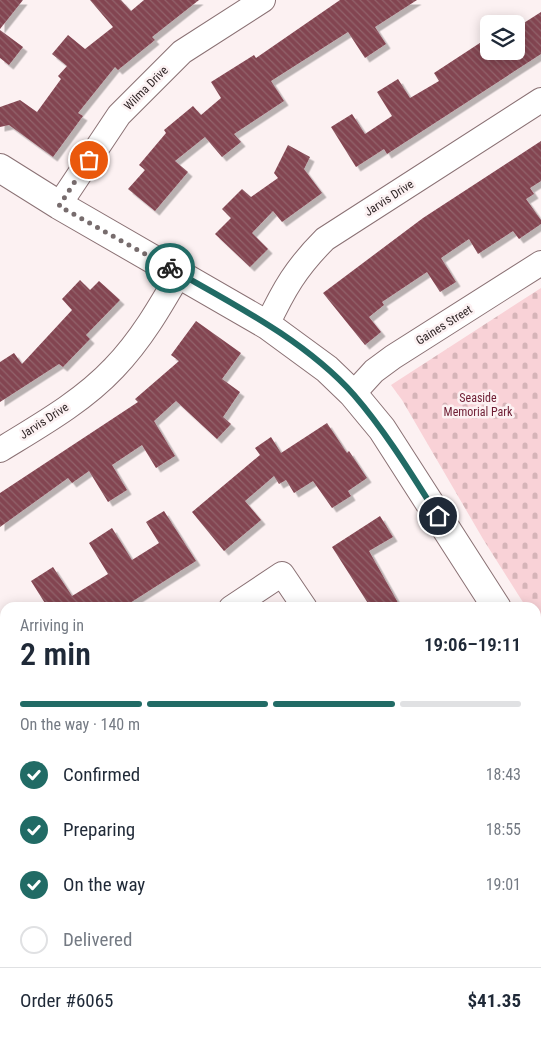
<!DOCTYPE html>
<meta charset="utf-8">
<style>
:root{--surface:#fff;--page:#f6f6f7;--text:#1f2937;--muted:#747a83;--line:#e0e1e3;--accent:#216b65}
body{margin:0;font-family:"Roboto Condensed",sans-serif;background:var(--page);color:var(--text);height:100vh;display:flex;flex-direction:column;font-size:19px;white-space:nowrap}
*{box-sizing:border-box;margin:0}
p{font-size:16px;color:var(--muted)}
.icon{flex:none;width:28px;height:28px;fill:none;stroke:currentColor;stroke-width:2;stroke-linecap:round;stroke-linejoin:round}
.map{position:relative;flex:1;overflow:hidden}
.side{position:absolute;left:0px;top:602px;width:541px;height:441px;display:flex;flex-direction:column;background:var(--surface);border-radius:15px 15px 0 0;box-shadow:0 2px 12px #0003}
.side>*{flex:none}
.tools{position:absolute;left:480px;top:15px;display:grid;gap:10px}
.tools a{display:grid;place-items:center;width:45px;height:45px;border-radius:8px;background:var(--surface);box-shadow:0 2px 12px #0003;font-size:25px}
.pin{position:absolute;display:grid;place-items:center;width:42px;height:42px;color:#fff;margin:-21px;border:2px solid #fff;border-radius:50%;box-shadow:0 1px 5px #0007}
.courier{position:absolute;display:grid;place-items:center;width:50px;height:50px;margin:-25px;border:4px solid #216b65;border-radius:50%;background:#fff;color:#222;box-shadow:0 1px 6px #0007}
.head em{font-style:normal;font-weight:600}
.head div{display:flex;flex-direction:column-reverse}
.head{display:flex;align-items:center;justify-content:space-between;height:85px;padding:0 20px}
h1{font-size:32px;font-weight:600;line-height:38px}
.bar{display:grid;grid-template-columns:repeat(4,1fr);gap:8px 5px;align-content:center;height:60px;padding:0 20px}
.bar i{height:6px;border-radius:4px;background:var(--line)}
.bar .on{background:var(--accent)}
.bar p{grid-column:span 4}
.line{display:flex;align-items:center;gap:12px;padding:0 20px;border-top:1px solid var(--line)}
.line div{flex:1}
ol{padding:0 20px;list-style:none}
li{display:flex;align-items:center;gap:15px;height:55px}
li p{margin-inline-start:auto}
li .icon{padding:5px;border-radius:50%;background:var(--accent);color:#fff;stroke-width:4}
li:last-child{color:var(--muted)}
li i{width:28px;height:28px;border:2px solid var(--line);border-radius:50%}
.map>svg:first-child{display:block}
.cemetery{fill:url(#cemetery-stones)}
.building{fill:url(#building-back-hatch);filter:url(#shadow)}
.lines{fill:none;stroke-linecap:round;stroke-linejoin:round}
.minor-casing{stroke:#8a7174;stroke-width:26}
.major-casing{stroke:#8a7174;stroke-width:30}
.minor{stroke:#fff;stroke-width:24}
.major{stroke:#fff;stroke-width:28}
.done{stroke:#776c6d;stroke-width:5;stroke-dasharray:0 9}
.route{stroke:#216b65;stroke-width:6}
.labels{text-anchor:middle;stroke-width:5;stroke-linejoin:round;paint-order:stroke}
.street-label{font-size:12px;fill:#2f2526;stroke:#fcf1f2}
.park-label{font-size:12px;fill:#6e1d33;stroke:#fcf1f2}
</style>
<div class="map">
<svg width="541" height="1043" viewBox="0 0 541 1043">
<defs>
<pattern id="cemetery-stones" width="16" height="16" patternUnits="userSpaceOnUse" patternTransform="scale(1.25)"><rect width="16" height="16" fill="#f9d2d7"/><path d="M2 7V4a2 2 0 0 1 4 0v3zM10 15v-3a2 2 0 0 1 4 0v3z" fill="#d6b4b8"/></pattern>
<pattern id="building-back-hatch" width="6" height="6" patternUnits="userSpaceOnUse" patternTransform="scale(1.25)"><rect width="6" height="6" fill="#834551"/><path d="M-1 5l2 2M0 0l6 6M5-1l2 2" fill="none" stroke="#92636c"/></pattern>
<filter id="shadow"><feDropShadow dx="4.5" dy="4.5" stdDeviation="0" flood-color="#0004"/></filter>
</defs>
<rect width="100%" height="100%" fill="#fcf1f2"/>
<path class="cemetery" d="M541,288V631L536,623V608L526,607L483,539L402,400L391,385Z"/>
<g class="building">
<path d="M0,0H23L0,29Z"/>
<path d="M90,0H121L131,11L144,0H199L152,37L155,40L118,70L115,67L78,113L83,116L53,157L9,125L0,127V107L20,100L37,112L61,79L58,76L67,66L52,54L68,35L85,49L113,27Z"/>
<path d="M340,0H417L375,27L386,44L365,58L348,32L271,81L284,101L234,134L241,142L222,157L205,137L175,161L188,172L155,211L128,189L145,170L139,165L166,133L164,130L193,106L201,115L221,98L211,82L254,55L256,58Z"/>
<path d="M541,12V54L387,154L384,149L356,167L331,127L352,114L365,134L392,116L377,92L398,79L410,98L439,81L434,73L489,37V51H516V28Z"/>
<path d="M0,30L23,47L9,65L0,58Z"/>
<path d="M541,141V181L530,188L534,194L526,199L541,220V224L519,239L513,231L478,254L469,239L441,258L456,282L440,292L427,272L382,302L384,305L369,317L381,332L365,345L323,293L423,218Z"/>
<path d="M288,145L310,157L304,169L322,193L282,222L273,211L252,233L268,249L250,267L215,234L231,218L222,209L242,189L251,197L278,178L274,173Z"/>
<path d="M80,280L90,290L99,281L120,300L86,335L90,339L63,367L59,364L0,402V362L14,353L22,364L72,310L62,299Z"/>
<path d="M196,321L241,353L222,379L240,392L223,417L231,424L217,439L176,401L154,421L175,456L156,468L142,445L112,465L127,490L108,502L89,471L72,483L68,478L0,527V493L138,402L135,399L179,361L171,355Z"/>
<path d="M327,423L347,453L349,451L367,478L348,491L351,496L332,508L313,481L294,493L286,480L279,484L274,476L245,501L261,520L224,551L192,512L260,455L255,448L271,437L281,453Z"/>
<path d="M164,511L196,561L122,608H48L31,581L53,567L72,596L108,574L89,543L112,528L132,560L159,543L146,522Z"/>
<path d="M380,516L393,537L369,551L401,608H371L332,547Z"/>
</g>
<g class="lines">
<defs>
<g id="minor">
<path d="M59,205L119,115L182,52L263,0"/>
<path d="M267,325C284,289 296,268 325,239L541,100"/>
<path d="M353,394L374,371L393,357L541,263"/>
<path d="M0,450C39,426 82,402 114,368C141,340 160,307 179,274"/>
<path d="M231,608L282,574L305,608"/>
<path d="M536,696L541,693"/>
<path d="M0,878H5"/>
<path d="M536,944L541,950"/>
<path d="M125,1039L128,1043"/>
<path d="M297,1039L300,1043"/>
</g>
<g id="major">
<path d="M0,168L59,205L267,325L327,369L353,394L382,429L497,608"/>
<path d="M536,667L541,674"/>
</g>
</defs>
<use href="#minor" class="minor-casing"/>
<use href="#major" class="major-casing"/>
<use href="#minor" class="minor"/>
<use href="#major" class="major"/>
</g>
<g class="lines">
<path class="done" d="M89,160L59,206L170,268"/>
<path class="route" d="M170,268C233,304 305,340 354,395C386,432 412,475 438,516"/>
</g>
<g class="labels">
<g class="street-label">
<text transform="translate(146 88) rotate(-45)" y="4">Wilma Drive</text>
<text transform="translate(389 198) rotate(-33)" y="4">Jarvis Drive</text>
<text transform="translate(444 325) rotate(-32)" y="4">Gaines Street</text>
<text transform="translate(44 421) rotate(-33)" y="4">Jarvis Drive</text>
</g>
<g class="park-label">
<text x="478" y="402">Seaside<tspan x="478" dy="14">Memorial Park</tspan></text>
</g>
</g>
</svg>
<div class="tools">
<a><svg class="icon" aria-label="layers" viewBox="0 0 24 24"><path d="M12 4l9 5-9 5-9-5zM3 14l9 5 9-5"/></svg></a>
</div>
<div class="pin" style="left:89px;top:160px;background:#ea580c"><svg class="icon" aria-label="bag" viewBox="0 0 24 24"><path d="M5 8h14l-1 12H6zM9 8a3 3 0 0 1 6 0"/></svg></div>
<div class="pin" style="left:438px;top:516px;background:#1f2937"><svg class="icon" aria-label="home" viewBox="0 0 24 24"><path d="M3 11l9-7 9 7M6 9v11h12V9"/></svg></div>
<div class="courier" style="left:170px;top:268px"><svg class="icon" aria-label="bike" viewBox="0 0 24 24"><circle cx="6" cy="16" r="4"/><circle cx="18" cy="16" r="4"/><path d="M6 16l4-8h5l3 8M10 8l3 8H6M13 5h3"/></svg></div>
<section class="side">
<div class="head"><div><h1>2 min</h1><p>Arriving in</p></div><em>19:06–19:11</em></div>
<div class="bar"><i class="on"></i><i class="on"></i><i class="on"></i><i></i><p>On the way · 140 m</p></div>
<ol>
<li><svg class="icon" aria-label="check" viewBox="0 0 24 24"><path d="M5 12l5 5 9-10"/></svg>Confirmed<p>18:43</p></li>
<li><svg class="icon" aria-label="check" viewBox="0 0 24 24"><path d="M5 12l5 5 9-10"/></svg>Preparing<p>18:55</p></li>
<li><svg class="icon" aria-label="check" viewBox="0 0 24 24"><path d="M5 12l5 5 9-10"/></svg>On the way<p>19:01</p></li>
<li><i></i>Delivered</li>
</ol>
<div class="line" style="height:65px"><div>Order #6065</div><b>$41.35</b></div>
</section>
</div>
